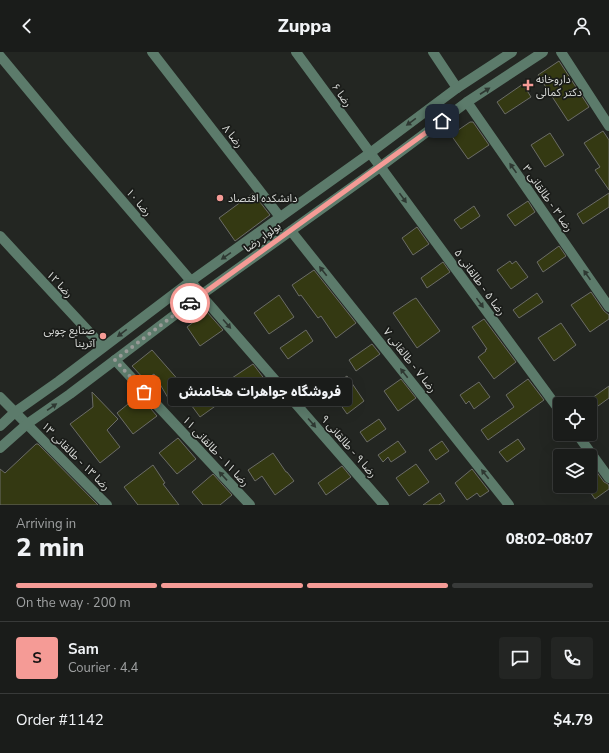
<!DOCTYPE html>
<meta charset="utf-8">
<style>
:root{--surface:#1a1c1a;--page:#232523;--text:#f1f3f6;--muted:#9fa1a2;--line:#383a39;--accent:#f59b96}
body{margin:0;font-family:"Nunito Sans","Noto Sans Arabic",sans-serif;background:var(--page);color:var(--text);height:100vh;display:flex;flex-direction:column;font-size:15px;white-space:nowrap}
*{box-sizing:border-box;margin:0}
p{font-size:13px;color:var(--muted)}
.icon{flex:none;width:22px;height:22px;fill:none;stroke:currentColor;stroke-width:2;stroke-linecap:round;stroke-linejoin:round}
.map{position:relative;height:453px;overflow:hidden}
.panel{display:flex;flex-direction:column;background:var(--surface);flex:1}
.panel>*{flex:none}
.buttons{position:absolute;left:553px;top:345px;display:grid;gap:8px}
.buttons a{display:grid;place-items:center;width:44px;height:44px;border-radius:4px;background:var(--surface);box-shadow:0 4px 16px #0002,0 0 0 1px var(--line);font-size:20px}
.pin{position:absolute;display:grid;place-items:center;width:34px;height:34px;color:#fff;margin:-17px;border-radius:8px;box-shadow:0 2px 6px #0006}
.courier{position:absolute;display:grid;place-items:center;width:40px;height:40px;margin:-20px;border:3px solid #f59b96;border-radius:50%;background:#fff;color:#222;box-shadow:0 1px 5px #0007}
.bubble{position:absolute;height:28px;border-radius:4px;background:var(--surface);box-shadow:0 4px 16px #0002,0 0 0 1px var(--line);font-size:13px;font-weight:800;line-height:28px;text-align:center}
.head em{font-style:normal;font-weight:800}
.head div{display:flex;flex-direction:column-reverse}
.head{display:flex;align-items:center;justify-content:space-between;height:68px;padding:0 16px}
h1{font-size:26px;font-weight:800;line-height:30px}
.bar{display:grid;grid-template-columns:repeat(4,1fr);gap:6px 4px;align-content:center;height:48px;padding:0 16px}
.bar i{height:5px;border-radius:3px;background:var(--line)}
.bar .on{background:var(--accent)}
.bar p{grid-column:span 4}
.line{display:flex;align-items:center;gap:10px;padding:0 16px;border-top:1px solid var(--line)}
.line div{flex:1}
.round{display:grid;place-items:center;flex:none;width:42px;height:42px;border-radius:4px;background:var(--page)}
header{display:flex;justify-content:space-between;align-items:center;height:52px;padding:0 16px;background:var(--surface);font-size:18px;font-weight:800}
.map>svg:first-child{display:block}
.building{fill:#343912;stroke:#6b6c67}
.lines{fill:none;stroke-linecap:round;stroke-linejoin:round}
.minor{stroke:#5c7b6b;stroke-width:10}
.oneway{fill:#2e3832}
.done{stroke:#989a97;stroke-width:4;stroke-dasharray:0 7.2}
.route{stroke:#f59b96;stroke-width:5}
.poi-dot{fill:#f59b96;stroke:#1a1c19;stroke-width:1.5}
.labels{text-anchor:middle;stroke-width:3.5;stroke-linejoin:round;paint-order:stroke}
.poi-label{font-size:11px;fill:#d7d9d6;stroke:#1a1c19;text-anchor:start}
.street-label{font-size:11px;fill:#d7d9d6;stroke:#1a1c19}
</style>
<header><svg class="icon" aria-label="back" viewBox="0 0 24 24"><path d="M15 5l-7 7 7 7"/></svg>Zuppa<svg class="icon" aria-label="person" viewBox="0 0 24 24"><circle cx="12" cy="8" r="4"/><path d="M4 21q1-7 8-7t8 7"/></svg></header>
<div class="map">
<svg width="609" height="453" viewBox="0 0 609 453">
<rect width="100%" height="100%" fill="#232622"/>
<g class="building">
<path d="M559,9L589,55L568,69L538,23Z"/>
<path d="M523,32L531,45L505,62L497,50Z"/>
<path d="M470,70H473L489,93L468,107L451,83Z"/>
<path d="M603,79L609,88V138L595,118L600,115L584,91Z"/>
<path d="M550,81L564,103L545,115L531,93Z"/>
<path d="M253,141L270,163L235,189L219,166Z"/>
<path d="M609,141V155L583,172L577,162Z"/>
<path d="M528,149L535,160L515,174L507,163Z"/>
<path d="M474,154L480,164L461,177L454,168Z"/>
<path d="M417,175L429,192L413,203L402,186Z"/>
<path d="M559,194L566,204L543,220L537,210Z"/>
<path d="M510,209L512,212L516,209L528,225L511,237L497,218Z"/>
<path d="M443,210L450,220L427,236L421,226Z"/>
<path d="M314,218L356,271L336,286L321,264L318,266L301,243L299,244L292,233Z"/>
<path d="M591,240L604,259L609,263V267L590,280L571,253Z"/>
<path d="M537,241L543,250L519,266L513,258Z"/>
<path d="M279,243L294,265L269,282L254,261Z"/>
<path d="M416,246L440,279L417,296L393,261L412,248Z"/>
<path d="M207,260L223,278L200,294L187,275Z"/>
<path d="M484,267L516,310L494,327L478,305L486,299L485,298L487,297L472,275Z"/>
<path d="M561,271L576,293L554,309L538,286Z"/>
<path d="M306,278L313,289L288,307L280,296Z"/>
<path d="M372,292L380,302L356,319L349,308Z"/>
<path d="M152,298L188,339L171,351L154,322L145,328L132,314Z"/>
<path d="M253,312L269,333L247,348L232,326Z"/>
<path d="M347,324L364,349L347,362L329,336Z"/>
<path d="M401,327L416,346L398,359L384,339Z"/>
<path d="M528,327L544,348L488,388L481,378L514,355L506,343Z"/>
<path d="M479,330L490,345L474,357L469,349L466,352L460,343Z"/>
<path d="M208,331L221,350L200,365L186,346Z"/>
<path d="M609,334V346L598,354L592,346Z"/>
<path d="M92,340L118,367L107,378L120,395L100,411L70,372L93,355Z"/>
<path d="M139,343L157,364L133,382L117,361Z"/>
<path d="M379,367L386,377L367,390L360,380Z"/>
<path d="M178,386L196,407L177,422L159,401Z"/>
<path d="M518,387L525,397L507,410L499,400Z"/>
<path d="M398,389L406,400L391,410L388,405L383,410L378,403Z"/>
<path d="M442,389L449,399L436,408L429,398Z"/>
<path d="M36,392H38L98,453H0V417L5,421Z"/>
<path d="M273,401L286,420H287L294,429L275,443L262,424L255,429L248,418Z"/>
<path d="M416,412L429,430L409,444L396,426Z"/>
<path d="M153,413L165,431L163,432L179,453H138L124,435Z"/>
<path d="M342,414L351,425L326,443L318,431Z"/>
<path d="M472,417L489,439L480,445L477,441L467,448L455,431Z"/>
<path d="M596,419L604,430L608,432L609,434V437L595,447L586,434H590V423Z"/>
<path d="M213,422L232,443L220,453H203L192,440Z"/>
<path d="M440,441L445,449L439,453H423Z"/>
</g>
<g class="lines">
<g class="minor">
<path d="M152,0L280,165"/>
<path d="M296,0L560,359"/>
<path d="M433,0L457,36"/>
<path d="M561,0L609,74"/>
<path d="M0,4L69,87L191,229L201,243L384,453"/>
<path d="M467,50L609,255"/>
<path d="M291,179L509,453"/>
<path d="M0,184L103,295"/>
<path d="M115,308L250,453"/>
<path d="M0,345L107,453"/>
<path d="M0,374L15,360L59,329L191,229L370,101L457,36L512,0"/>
<path d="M577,382L609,426"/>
<path d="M0,396L27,372L70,342L201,243L380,115L467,50L543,0"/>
</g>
</g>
<defs><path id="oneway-solid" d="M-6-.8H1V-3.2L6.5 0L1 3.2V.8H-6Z"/></defs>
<g class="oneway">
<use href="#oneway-solid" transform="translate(485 39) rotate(-33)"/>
<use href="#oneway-solid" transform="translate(411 70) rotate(144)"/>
<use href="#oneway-solid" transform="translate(513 116) rotate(-125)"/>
<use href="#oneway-solid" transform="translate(403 146) rotate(54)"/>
<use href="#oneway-solid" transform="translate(226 204) rotate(145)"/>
<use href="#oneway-solid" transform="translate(323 219) rotate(-128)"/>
<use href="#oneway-solid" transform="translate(587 223) rotate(-125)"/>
<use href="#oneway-solid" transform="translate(480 251) rotate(54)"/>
<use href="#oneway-solid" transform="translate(227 272) rotate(49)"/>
<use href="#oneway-solid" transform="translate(122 281) rotate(143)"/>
<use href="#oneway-solid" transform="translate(404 321) rotate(-128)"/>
<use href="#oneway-solid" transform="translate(52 355) rotate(-35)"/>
<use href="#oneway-solid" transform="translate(312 371) rotate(49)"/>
<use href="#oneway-solid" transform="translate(485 422) rotate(-128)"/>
<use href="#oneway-solid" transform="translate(223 424) rotate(-133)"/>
</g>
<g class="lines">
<path class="done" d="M144,340L115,308L190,251"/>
<path class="route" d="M190,251L442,69"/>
</g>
<g class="poi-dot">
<path d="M526 27h4v4h4v4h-4v4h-4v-4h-4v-4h4z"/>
<circle cx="220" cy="146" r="4"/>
<circle cx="103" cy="284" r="4"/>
</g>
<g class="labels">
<g class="poi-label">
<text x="536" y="31">داروخانه<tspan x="536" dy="13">دکتر کمالی</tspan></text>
<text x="228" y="150">دانشکده اقتصاد</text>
<text x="95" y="282" text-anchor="end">صنایع چوبی<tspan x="95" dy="13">آترینا</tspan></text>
</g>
<g class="street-label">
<text transform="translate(342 43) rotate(54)" y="4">رضا ۶</text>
<text transform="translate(233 84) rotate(52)" y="4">رضا ۸</text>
<text transform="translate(548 146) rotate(55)" y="4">رضا ۳ - طالقانی ۳</text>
<text transform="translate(139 150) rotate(49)" y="4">رضا ۱۰</text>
<text transform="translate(262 185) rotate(-36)" y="4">بولوار رضا</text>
<text transform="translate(480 230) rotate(54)" y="4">رضا ۵ - طالقانی ۵</text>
<text transform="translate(60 232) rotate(47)" y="4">رضا ۱۲</text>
<text transform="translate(410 308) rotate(52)" y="4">رضا ۷ - طالقانی ۷</text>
<text transform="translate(349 394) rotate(49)" y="4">رضا ۹ - طالقانی ۹</text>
<text transform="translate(216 399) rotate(47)" y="4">رضا ۱۱ - طالقانی ۱۱</text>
<text transform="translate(76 404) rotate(45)" y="4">رضا ۱۳ - طالقانی ۱۳</text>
</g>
</g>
</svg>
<div class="buttons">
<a><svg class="icon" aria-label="locate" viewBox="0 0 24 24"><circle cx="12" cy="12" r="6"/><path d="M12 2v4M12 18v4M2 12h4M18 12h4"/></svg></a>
<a><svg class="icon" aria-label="layers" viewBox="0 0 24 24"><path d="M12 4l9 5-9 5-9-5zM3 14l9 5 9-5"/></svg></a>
</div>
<div class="pin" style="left:144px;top:340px;background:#ea580c"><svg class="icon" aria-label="bag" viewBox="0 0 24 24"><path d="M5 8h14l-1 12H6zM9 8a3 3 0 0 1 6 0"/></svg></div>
<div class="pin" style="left:442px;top:69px;background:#1f2937"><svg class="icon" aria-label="home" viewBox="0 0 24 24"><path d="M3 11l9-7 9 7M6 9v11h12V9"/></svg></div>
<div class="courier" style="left:190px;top:251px"><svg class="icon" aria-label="car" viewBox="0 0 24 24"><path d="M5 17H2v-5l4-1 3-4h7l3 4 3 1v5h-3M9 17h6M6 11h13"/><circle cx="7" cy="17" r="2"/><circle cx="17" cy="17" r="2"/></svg></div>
<div class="bubble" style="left:168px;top:326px;width:184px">فروشگاه جواهرات هخامنش</div>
</div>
<section class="panel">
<div class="head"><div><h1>2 min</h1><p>Arriving in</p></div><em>08:02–08:07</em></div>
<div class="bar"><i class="on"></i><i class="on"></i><i class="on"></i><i></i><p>On the way · 200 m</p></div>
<div class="line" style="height:72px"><b class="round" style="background:var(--accent);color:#111">S</b><div><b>Sam</b><p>Courier · 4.4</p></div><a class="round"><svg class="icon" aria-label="chat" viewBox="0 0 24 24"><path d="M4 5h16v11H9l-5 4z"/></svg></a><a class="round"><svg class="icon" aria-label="phone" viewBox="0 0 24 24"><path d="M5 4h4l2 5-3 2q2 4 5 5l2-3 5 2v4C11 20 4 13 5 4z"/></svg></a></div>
<div class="line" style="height:52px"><div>Order #1142</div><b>$4.79</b></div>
</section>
